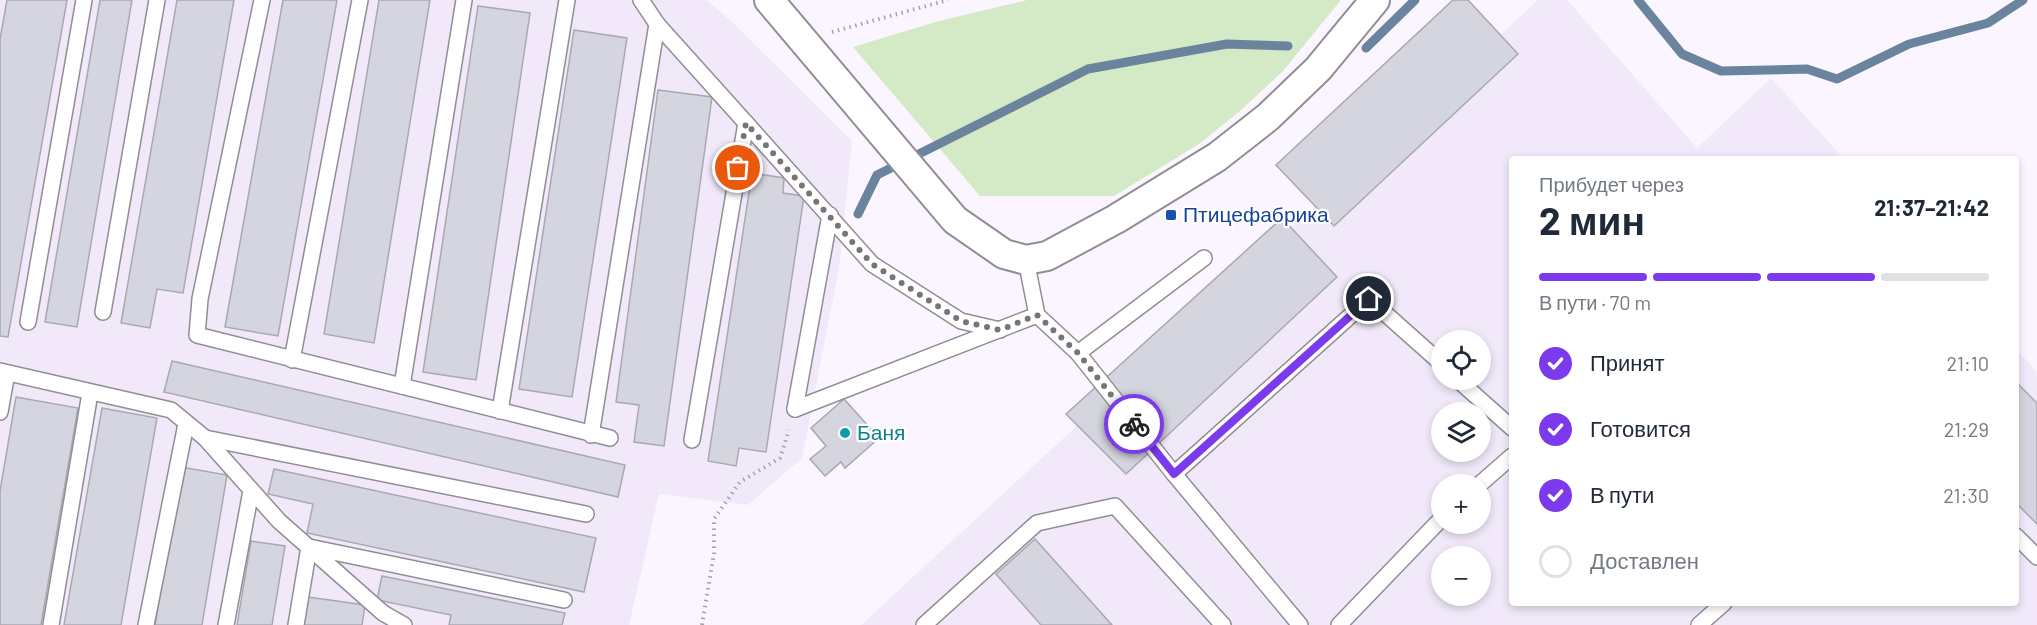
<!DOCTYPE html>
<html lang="ru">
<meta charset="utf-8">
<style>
:root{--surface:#fff;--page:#f2f2f3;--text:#1f2937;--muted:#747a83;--line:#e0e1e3;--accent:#7c3aed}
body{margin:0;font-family:Barlow,sans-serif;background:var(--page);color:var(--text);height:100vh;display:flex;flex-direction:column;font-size:22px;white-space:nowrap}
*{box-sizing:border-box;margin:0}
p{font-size:20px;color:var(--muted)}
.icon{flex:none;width:33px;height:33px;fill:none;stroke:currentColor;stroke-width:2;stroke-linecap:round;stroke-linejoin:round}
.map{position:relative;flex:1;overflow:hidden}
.sheet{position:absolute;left:1509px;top:156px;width:510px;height:450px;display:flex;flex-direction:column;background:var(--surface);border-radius:6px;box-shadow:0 3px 9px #0003}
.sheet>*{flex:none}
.buttons{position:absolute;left:1431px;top:330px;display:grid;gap:12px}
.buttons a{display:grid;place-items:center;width:60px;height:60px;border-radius:50%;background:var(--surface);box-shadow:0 3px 9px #0003;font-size:30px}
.pin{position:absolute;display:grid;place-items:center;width:51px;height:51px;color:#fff;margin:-26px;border:3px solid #fff;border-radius:50%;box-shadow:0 2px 6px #0007}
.courier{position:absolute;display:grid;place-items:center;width:60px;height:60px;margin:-30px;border:4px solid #7c3aed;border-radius:50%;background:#fff;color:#222;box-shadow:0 2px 8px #0007}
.head em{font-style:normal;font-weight:700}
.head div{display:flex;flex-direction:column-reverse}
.head{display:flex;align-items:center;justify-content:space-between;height:102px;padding:0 30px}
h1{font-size:39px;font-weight:700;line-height:45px}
.bar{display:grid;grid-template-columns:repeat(4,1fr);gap:9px 6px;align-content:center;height:72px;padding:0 30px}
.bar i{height:8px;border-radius:4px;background:var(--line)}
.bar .active{background:var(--accent)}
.bar p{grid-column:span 4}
ol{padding:0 30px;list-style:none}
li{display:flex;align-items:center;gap:18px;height:66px}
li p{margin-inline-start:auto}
li .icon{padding:6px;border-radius:50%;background:var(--accent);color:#fff;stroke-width:4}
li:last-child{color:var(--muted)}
li i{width:33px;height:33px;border:3px solid var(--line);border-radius:50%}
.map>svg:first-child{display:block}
.built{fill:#f1e9fa;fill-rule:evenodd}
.green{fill:#d4e9c6}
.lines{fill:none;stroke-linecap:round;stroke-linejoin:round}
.stream{stroke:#69849c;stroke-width:9}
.building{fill:#d5d5df;stroke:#a9a8b2;stroke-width:1.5}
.service-casing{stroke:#918d95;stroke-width:18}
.minor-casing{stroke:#918d95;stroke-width:32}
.path{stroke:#a6a2a9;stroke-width:4;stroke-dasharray:1.5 4.5;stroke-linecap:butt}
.service{stroke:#fff;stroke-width:15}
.minor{stroke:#fff;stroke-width:28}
.done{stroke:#77747a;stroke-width:6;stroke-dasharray:0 10.8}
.route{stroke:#7c3aed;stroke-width:8}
.transit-dot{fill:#1a4fb4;stroke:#fff;stroke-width:2}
.culture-dot{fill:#0f9aa8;stroke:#fff;stroke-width:2}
.labels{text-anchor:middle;stroke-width:4.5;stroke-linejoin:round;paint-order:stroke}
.transit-label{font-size:21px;fill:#164399;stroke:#fff;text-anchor:start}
.culture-label{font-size:21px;fill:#0d838f;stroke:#fff;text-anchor:start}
</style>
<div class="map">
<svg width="2037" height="625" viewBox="0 0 2037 625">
<rect width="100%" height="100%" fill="#faf5ff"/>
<g class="built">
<path d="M0,0H707L733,23L852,141L839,268L802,458L748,505L659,494L629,625H0Z"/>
<path d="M1538,0H1567L1697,148L1771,78L1844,159H1512V603H2016V349L2037,372V625H861ZM1442,340H1480V380H1442ZM1442,412H1480V452H1442ZM1442,484H1480V524H1442ZM1442,556H1480V596H1442Z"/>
</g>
<path class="green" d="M1027,0H1341L1283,71L1241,110L1199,144L1114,196H980L853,47L939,21Z"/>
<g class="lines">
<g class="stream">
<path d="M1638,0L1682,54L1721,71L1807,69L1837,79L1909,44L1988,23L2023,0"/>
<path d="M1366,48L1415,0"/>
<path d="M858,214L877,175L1088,69L1227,44L1288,46"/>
</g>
</g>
<g class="building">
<path d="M7,0H67L8,337L0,336V39Z"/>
<path d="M100,0H132L77,327L45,322Z"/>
<path d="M177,0H234L183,293L157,289L150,328L121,323Z"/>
<path d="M283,0H337L278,336L225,327Z"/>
<path d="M379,0H430L374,343L324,334Z"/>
<path d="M1453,0H1468L1518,54L1334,226L1276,165Z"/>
<path d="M478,6L530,13L476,380L423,372Z"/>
<path d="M574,30L627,38L572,397L519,389Z"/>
<path d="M658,90L712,97L664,446L634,442L639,405L616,402Z"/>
<path d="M752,173L784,178L783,193L804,196L766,452L739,448L736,466L708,461Z"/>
<path d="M1282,218L1337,277L1126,474L1066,414Z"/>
<path d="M172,361L625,465L618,497L164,392Z"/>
<path d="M2016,382L2037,403V524L2016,503Z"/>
<path d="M16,397L78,408L41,625H0V491Z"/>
<path d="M844,399L879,438L845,468L841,462L825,476L810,459L826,446L811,428Z"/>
<path d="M102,408L157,418L121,625H64Z"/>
<path d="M181,467L227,475L202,625H155Z"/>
<path d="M274,469L596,538L584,592L307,533L313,504L268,494Z"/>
<path d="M1035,539L1112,625H1041L996,574Z"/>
<path d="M251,541L285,546L272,625H237Z"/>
<path d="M382,576L565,613L562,625H449L451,615L377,600Z"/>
<path d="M308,597L365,605L362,625H304Z"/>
</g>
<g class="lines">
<defs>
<g id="service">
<path d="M262,0L200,299L197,335L610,438"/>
<path d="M641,0L657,24L746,123L692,440"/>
<path d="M746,123L872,264L961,321L1000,330"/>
<path d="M1026,260L1037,315L1078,353L1204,258"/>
<path d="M103,312L157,0"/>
<path d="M28,322L84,0"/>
<path d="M1078,353L1174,474"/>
<path d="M292,360L360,0"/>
<path d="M0,371L171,410L205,438L279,521L383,613L404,625"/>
<path d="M1458,380L1512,428"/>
<path d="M402,386L464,0"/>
<path d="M795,409L1037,315"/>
<path d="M795,409L830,215"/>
<path d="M500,411L567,0"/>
<path d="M0,412L7,373"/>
<path d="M591,435L657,24"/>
<path d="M205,438L586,514"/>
<path d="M1480,484L1512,456"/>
<path d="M2016,536L2037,557"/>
<path d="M51,625L90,393"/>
<path d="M146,625L186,424"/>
<path d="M226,625L251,491"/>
<path d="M296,625L309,547L564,600"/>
<path d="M924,625L1037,523L1115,506L1223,625"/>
<path d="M1300,625L1174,474L1369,299L1442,364"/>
<path d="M1339,625L1442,518"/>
<path d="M1699,625L1724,603"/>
</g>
<path id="minor" d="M769,0L955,220L1004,254L1026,260L1047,256L1116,219L1217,157L1268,117L1318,69L1375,0"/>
</defs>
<use href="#service" class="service-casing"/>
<use href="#minor" class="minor-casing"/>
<g class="path">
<path d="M832,32L948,0"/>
<path d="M702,625L714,553V519L740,482L780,458L789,430"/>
</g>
<use href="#service" class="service"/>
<use href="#minor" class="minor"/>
</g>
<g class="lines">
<path class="done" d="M738,168L746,123L872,264L961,321L1000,330L1037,315L1078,353L1134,424"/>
<path class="route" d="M1134,424L1174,474L1369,299"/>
</g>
<rect class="transit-dot" x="1165" y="209" width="12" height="12" rx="3"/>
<circle class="culture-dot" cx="845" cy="433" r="6"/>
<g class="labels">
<g class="transit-label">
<text x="1183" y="222">Птицефабрика</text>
</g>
<g class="culture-label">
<text x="857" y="440">Баня</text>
</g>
</g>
</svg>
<div class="buttons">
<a><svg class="icon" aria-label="locate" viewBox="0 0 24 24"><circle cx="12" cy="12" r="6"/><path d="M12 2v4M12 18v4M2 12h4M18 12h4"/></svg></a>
<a><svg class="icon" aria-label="layers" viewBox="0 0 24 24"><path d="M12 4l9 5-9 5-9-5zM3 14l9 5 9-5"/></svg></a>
<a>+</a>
<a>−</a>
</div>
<div class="pin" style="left:738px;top:168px;background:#ea580c"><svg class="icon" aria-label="bag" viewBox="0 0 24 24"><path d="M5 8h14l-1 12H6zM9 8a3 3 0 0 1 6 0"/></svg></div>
<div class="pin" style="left:1369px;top:299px;background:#1f2937"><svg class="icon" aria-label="home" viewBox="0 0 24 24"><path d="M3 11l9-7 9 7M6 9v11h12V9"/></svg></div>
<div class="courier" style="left:1134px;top:424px"><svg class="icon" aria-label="bike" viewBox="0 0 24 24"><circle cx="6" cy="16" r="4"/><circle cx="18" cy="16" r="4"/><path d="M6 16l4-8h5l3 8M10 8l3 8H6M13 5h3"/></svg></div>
<section class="sheet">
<div class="head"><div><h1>2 мин</h1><p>Прибудет через</p></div><em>21:37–21:42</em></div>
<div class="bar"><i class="active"></i><i class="active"></i><i class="active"></i><i></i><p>В пути · 70 m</p></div>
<ol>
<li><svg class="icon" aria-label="check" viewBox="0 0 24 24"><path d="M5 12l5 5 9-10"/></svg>Принят<p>21:10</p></li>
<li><svg class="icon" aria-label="check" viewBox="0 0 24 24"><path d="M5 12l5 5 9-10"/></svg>Готовится<p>21:29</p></li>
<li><svg class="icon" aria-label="check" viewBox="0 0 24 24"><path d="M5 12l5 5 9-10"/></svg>В пути<p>21:30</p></li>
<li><i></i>Доставлен</li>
</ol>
</section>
</div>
